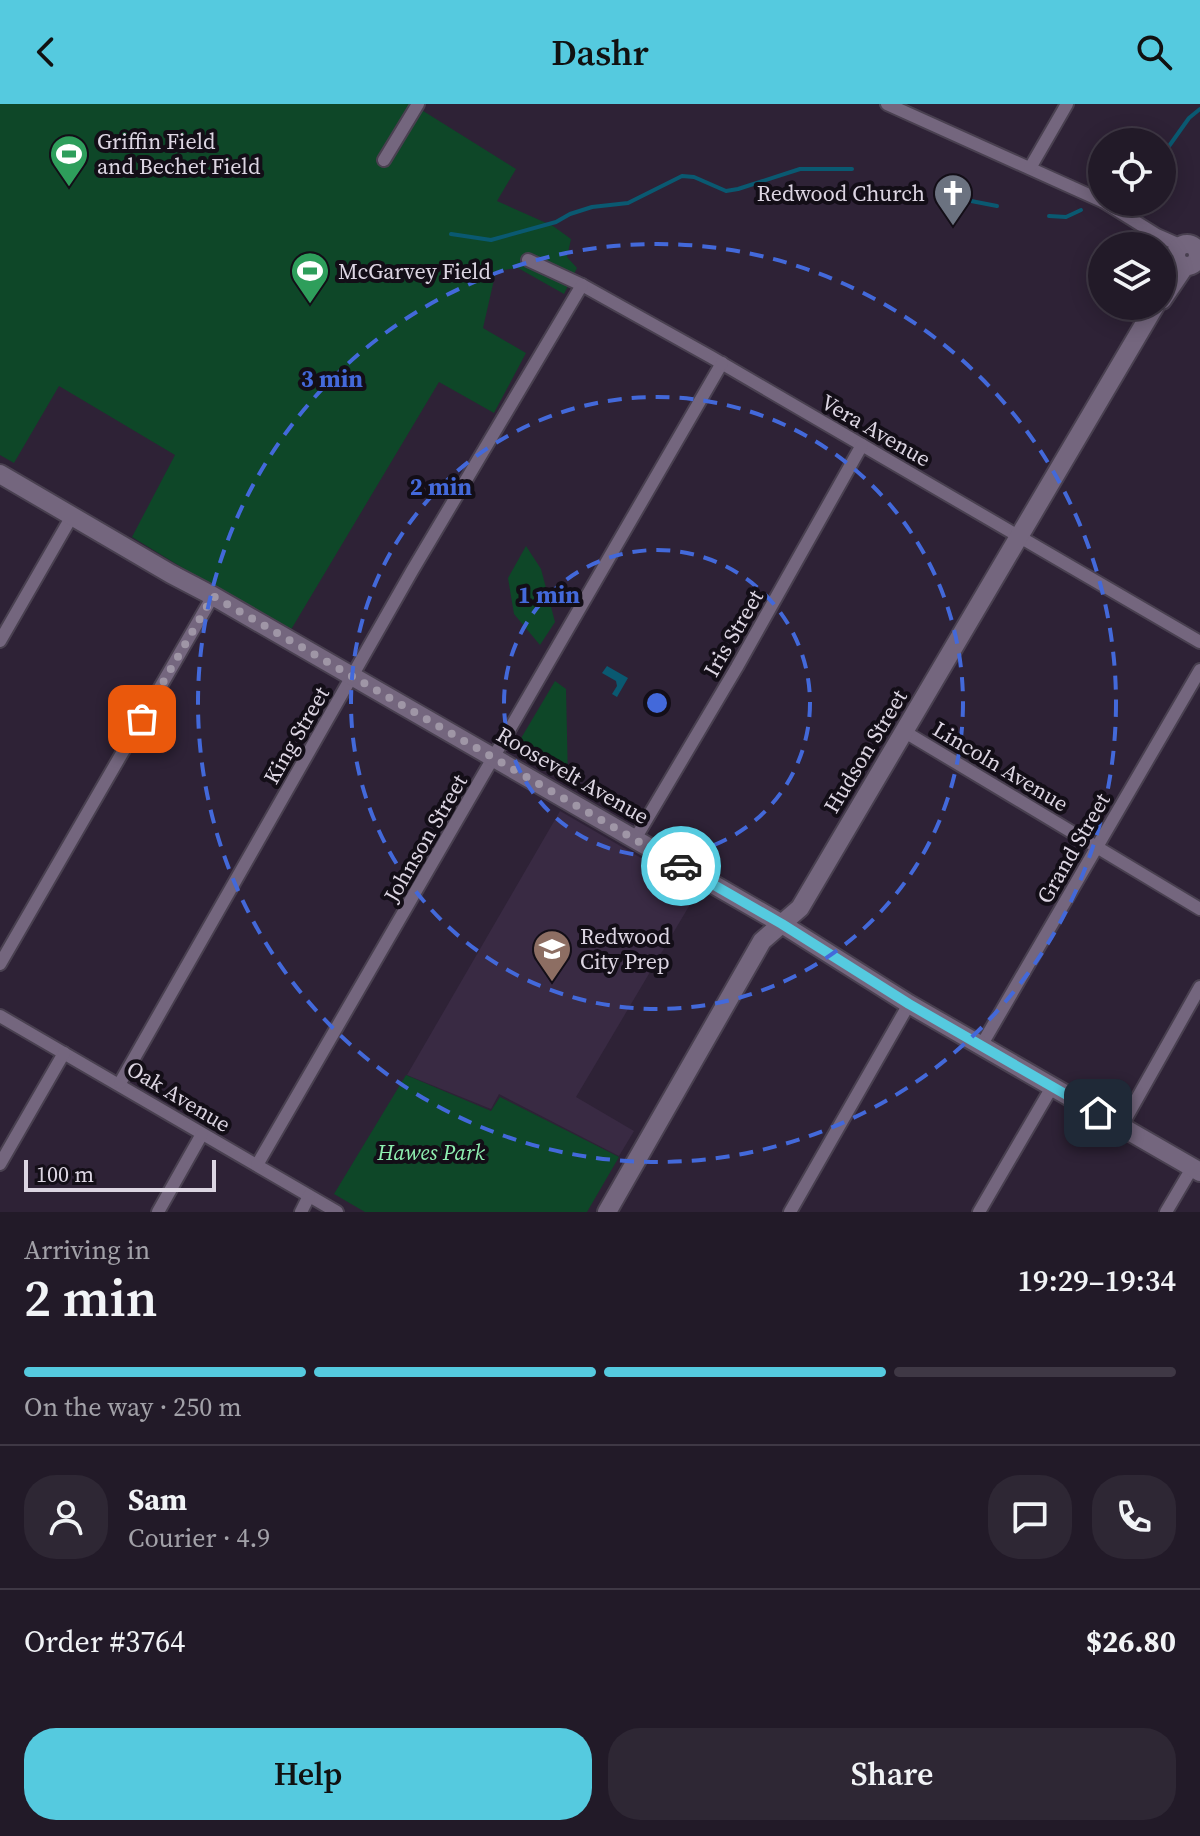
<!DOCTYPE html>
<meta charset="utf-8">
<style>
:root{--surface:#221a28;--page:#2e2734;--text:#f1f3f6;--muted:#a2a1a8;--line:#3f3845;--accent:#55cadf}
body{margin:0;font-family:"Source Serif 4",serif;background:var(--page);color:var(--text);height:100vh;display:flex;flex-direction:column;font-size:30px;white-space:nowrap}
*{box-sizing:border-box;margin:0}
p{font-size:26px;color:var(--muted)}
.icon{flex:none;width:44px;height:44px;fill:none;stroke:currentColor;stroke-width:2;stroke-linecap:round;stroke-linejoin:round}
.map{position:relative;height:1108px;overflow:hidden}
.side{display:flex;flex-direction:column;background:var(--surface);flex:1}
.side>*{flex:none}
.controls{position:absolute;left:1088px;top:24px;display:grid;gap:16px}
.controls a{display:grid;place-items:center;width:88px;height:88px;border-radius:50%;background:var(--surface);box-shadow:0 4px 20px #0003,0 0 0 2px var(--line);font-size:40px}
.scale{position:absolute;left:24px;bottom:20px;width:192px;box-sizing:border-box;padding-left:8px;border:4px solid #dcd5e2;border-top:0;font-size:22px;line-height:28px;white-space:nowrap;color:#dcd5e2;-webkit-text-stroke:6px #130e17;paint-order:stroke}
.pin{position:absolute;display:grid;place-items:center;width:68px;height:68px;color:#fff;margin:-34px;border-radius:16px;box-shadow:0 4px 12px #0006}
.courier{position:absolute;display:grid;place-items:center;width:80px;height:80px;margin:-40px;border:6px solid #55cadf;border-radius:50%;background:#fff;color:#222;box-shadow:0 2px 10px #0007}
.overview em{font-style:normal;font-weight:600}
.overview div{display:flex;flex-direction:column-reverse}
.overview{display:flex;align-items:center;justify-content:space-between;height:136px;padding:0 24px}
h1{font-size:52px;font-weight:600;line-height:60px}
.bar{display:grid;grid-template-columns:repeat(4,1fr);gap:12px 8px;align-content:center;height:96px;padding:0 24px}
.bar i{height:10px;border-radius:6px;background:var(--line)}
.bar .selected{background:var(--accent)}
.bar p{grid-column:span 4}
.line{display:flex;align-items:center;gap:20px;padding:0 24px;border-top:2px solid var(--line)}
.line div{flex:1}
.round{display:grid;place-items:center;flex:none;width:84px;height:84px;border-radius:32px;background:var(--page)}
.button{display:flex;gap:16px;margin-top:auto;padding:16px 24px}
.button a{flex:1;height:92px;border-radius:32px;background:var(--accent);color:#111;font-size:32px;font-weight:600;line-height:92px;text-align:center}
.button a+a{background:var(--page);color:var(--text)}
header{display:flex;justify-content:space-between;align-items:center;height:104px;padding:0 24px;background:var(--accent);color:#111;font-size:36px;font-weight:600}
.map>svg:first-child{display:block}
.built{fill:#392a43}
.green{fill:#0e4728}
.water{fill:#0a5971}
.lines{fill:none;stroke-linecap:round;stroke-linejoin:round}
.stream{stroke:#0a5971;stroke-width:4}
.street-casing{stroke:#494050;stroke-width:16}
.secondary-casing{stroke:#494050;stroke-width:22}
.street{stroke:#74667e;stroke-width:12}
.secondary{stroke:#74667e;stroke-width:18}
.done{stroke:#9f96a6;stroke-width:8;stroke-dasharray:0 14.4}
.route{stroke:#55cadf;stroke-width:10}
.ring{fill:none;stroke:#4369da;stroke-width:4;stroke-dasharray:14 10}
.labels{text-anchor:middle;stroke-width:8;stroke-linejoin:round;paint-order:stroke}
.poi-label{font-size:22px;fill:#dcd5e2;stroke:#130e17;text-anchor:start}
.street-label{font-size:22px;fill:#dcd5e2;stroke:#130e17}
.park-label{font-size:22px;font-style:italic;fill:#8ff0b1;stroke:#130e17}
.centre{fill:#4369da;stroke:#130e17;stroke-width:4}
.ring-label{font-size:24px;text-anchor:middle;font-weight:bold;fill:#4369da;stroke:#130e17;stroke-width:8;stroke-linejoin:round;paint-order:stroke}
</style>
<header><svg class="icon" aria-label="back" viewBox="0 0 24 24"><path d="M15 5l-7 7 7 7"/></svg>Dashr<svg class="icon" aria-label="search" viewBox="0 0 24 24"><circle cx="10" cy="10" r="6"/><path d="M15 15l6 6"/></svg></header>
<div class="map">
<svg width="1200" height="1108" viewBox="0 0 1200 1108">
<rect width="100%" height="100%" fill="#2e2236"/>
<path class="built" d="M560,707L698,787L576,993L634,1027L619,1052L499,990L491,1005L407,971Z"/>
<g class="green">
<path d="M0,0H412L516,65L497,97L553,122L571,135L567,153L577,164L564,190L518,164L496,167L483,224L526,249L494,309L439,278L289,529L132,433L175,351L59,282L14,359L0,351Z"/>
<path d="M526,442L541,465L555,518L540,541L514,510L508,474Z"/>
<path d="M555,577L566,585L568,676L518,647L517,641Z"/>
<path d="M406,971L491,1007L500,993L619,1053L587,1108H365L334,1090Z"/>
</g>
<path class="water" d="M607,562L628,574L617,593L612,590L617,582L616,577L602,569Z"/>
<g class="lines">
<g class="stream">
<path d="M1162,52L1189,14L1200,5"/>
<path d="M966,96L997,102"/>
<path d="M1049,112L1066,113L1081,106"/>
<path d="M451,130L491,136L556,118L570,110L592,103L628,99L682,72L694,73L726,87L738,85L800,65H852"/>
</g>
<defs>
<g id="street">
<path d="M887,0L1102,97"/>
<path d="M384,56L418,0"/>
<path d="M1030,64L1067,0"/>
<path d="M1104,98L1157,131L1182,142"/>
<path d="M1198,151L1200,153"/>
<path d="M528,156L582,181L711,253L1200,538"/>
<path d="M0,537L72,412"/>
<path d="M905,628L1200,805"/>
<path d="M635,735L737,563L862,341"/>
<path d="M0,860L213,492"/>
<path d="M0,912L337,1108"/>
<path d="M981,942L1200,566"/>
<path d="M120,979L412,467L582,181"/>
<path d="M1121,1023L1200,883"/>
<path d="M0,1060L64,949"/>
<path d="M257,1061L722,259"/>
<path d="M158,1108L202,1030"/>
<path d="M301,1108L309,1092"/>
<path d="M790,1108L909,900"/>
<path d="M979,1108L1052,983"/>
<path d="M1166,1108L1192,1064"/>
</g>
<g id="secondary">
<circle cx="1187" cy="151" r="11"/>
<path d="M1162,196L1185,162"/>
<path d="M0,370L171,470L213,492L782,820L909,900L1200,1068"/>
<path d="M607,1108L762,837L800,804L1155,202"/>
</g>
</defs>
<use href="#street" class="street-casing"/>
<use href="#secondary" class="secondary-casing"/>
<use href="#street" class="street"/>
<use href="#secondary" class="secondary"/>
</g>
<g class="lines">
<path class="done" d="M142,615L213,492L681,762"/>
<path class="route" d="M681,762L782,820L909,900L1098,1009"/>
</g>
<g class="ring">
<circle cx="657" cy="599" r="153"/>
<circle cx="657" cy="599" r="306"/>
<circle cx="657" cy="599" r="459"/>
</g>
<defs>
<symbol id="stadium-pin" viewBox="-11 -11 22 30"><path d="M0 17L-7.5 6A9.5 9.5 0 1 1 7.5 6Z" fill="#2e9e5b" stroke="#130e17"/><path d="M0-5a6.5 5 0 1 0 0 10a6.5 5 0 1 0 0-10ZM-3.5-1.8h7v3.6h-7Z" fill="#fff"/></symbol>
<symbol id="church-pin" viewBox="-11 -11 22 30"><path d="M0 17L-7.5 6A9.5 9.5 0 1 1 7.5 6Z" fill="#6b7280" stroke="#130e17"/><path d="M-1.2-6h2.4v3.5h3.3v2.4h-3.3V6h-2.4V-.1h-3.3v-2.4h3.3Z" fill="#fff"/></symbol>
<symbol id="school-pin" viewBox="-11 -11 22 30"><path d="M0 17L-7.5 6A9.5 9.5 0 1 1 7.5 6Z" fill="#8d6e63" stroke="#130e17"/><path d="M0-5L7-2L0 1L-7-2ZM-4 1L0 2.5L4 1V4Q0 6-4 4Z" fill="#fff"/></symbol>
</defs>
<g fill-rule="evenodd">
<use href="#stadium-pin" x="47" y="28" width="44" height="60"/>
<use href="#church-pin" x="931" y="67" width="44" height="60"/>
<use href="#stadium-pin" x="288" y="145" width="44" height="60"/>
<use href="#school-pin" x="530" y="823" width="44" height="60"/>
</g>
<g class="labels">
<g class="poi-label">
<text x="97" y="45">Griffin Field<tspan x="97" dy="25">and Bechet Field</tspan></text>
<text x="925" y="97" text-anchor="end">Redwood Church</text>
<text x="338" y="175">McGarvey Field</text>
<text x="580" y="840">Redwood<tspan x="580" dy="25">City Prep</tspan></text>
</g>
<g class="street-label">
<text transform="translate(876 326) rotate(30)" y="8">Vera Avenue</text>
<text transform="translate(733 529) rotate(-60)" y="8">Iris Street</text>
<text transform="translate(296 631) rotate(-60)" y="8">King Street</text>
<text transform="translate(865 647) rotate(-59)" y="8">Hudson Street</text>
<text transform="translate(1001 662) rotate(31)" y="8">Lincoln Avenue</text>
<text transform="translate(573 671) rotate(30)" y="8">Roosevelt Avenue</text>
<text transform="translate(425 734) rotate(-60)" y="8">Johnson Street</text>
<text transform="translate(1073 744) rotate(-60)" y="8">Grand Street</text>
<text transform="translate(179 992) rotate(31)" y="8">Oak Avenue</text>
</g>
<g class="park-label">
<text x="431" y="1056">Hawes Park</text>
</g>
</g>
<circle cx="657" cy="599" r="12" class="centre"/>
<g class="ring-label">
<text x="332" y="283">3 min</text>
<text x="441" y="391">2 min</text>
<text x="549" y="499">1 min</text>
</g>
</svg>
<div class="controls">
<a><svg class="icon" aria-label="locate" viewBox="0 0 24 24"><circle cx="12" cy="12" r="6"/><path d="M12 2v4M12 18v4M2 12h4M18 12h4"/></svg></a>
<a><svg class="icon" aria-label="layers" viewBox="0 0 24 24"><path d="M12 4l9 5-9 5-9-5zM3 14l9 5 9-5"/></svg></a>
</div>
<div class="scale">100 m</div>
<div class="pin" style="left:142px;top:615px;background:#ea580c"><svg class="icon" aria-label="bag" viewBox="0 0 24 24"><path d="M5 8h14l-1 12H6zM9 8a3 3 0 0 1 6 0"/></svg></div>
<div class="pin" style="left:1098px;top:1009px;background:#1f2937"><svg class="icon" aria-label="home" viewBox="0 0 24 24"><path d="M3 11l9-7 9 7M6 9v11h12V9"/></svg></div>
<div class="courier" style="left:681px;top:762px"><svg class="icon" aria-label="car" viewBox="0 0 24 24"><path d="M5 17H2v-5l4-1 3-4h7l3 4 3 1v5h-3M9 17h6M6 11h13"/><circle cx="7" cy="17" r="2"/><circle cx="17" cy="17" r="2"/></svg></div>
</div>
<section class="side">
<div class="overview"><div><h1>2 min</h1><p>Arriving in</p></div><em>19:29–19:34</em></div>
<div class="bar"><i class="selected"></i><i class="selected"></i><i class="selected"></i><i></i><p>On the way · 250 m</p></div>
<div class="line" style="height:144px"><a class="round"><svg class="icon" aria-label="person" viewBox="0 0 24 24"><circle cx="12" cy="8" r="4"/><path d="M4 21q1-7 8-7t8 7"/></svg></a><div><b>Sam</b><p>Courier · 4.9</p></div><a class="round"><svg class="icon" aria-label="chat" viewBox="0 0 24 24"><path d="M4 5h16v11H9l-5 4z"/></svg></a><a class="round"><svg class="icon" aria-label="phone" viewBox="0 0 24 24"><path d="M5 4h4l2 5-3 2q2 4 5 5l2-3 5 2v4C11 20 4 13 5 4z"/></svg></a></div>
<div class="line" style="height:104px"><div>Order #3764</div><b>$26.80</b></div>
<div class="button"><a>Help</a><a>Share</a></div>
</section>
